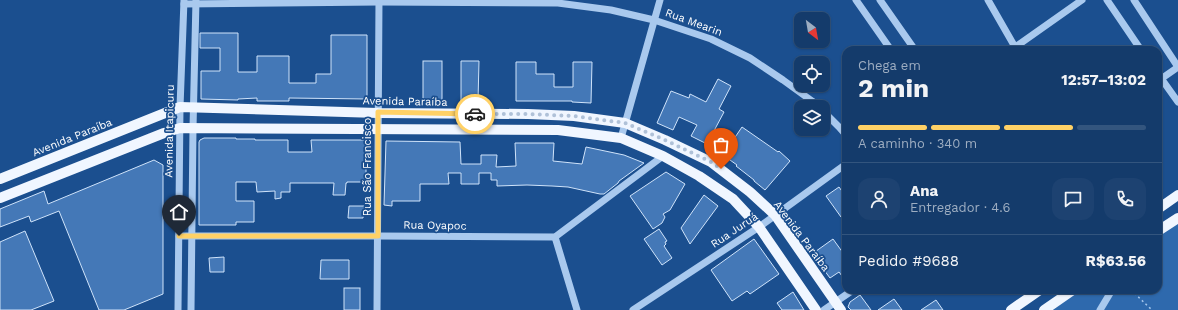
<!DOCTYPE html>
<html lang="pt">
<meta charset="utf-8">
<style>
:root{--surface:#143b6b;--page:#1d4271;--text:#f1f3f6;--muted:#9dadc1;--line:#33557e;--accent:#ffd166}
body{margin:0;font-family:"Work Sans",sans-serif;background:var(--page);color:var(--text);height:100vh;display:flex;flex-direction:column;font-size:15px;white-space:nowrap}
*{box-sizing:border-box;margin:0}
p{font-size:13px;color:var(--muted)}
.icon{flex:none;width:22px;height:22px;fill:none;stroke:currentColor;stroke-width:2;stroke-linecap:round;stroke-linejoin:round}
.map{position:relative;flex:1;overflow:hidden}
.details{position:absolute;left:842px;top:46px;width:320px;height:248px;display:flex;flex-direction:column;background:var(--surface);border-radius:12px;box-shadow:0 1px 3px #0004,0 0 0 1px var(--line)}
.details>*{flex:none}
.needle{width:26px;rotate:149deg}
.tools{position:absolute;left:794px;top:12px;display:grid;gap:8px}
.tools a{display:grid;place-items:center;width:36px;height:36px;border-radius:8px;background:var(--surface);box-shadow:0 1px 3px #0004,0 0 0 1px var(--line);font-size:20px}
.pin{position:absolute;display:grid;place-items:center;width:34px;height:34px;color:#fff;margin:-41px -17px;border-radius:50% 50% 50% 0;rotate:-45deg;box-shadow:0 0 4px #0007}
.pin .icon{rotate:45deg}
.courier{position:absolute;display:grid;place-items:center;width:40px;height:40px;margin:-20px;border:3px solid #ffd166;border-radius:50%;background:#fff;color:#222;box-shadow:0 1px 5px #0007}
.summary em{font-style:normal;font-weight:700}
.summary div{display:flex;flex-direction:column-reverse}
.summary{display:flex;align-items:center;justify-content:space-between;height:68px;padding:0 16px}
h1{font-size:26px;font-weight:700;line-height:30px}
.bar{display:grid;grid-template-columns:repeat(4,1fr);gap:6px 4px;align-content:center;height:48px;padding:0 16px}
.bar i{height:5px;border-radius:3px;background:var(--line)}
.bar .selected{background:var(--accent)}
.bar p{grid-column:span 4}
.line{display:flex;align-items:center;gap:10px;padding:0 16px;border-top:1px solid var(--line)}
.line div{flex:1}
.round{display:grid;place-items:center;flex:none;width:42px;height:42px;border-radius:12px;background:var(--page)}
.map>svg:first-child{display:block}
.green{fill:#2e69ad}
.building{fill:#4478b7;stroke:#cfe3fa}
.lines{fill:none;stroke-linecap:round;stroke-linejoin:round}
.path{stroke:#a9c9ee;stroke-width:1.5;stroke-dasharray:2 3;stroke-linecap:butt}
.minor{stroke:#a9c9ee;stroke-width:7}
.major{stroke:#f0f6ff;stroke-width:10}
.done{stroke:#afc1d8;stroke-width:4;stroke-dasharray:0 7.2}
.route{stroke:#ffd166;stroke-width:5}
.labels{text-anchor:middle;stroke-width:3.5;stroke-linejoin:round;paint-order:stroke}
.street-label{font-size:11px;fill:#fff;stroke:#1b4f8f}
</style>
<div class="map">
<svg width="1178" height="310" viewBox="0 0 1178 310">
<rect width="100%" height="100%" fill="#1b4f8f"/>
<path class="green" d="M1178,222V310H1048L1077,290H1158V236Z"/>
<g class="building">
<path d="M200,33H238V72H257V56H289V83H316V74H331V35H367V99L289,98V101H257V98L238,99V100L201,99V71H220V48H200Z"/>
<rect x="423" y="61" width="19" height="39"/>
<path d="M461,61H479L478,101H461Z"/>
<path d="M516,62H536V74H554V87H573V62H592L591,103L572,102V101H516Z"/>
<path d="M718,79L731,86L719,109L724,112L707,144L691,136L697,125L679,117L673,130L657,123L671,91L689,98L690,94L706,102Z"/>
<path d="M742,127L778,152L779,151L790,161L765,190L754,181V180L736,166L737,165L723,155Z"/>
<path d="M204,138H236V139H255V140H288V152H312L311,140H366V182H347V183H346L345,195H333L334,183H290V192H281V198L275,199V191L257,192L256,182H236V201H254V222H236V225H199V142L200,140Z"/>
<path d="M386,141L460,142L461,164H481V155H497L496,167L516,166L515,143H554L553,161L582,164L586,147L624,155L644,163L619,181L618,183L604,194H600L568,187L552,186L527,185L497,186V180H491V173H479V184H461V173H448L449,184H420V201H392V206L384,205Z"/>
<path d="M154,160L163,165V294L124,310H99L59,211L31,222L29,216L0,227V209L44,191L48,204Z"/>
<path d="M666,172L685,184L670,210L663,214L665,217L662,223L653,229L630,196Z"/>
<path d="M839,187L846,197V214L841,217L826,196Z"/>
<path d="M704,195L718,206L690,244L681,228Z"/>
<path d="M349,206H364L363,218H348Z"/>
<path d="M659,229L667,241L665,242L666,244L664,246L672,258L662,265L644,239Z"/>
<path d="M25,231L54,301L31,310H0V242Z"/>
<path d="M754,239L779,274L750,294L747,291L732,301L711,270Z"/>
<path d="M833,239L846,257V273L842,276L839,272L830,278L812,254Z"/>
<path d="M224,257V272H210L209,258Z"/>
<path d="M321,260H349V279H320Z"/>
<rect x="344" y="288" width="16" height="22"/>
<path d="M793,292L804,310H782L777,303Z"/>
<path d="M860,295L871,310H851L848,307L850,302Z"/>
<path d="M894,299L902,310H878Z"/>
<path d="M936,300L943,310H921Z"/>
</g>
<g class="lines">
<path class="path" d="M1131,290L1152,310"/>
<g class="minor">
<path d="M856,0L891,50"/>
<path d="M880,0L915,50"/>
<path d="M988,0L1015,47"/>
<path d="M1107,0L1141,50"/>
<path d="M1134,0L1178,67"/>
<path d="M184,4L379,2L558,3L611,10L654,20L711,39L750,58L783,80L812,101L819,107"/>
<path d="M1011,50L1082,0"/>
<path d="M1158,74L1178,102"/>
<path d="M1158,81L1178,67"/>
<path d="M823,111L839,127L846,135"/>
<path d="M621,138L660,0"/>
<path d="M179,236H378L555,237L663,156"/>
<path d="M555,237L577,310"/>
<path d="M178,310L180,107L184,0"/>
<path d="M191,310L193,128L196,0"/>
<path d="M377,310L379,0"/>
<path d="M633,310L759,227L846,164"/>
<path d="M824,310L853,290"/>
<path d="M1100,310L1112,290"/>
</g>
<g class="major">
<path d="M0,179L180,107L378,113L528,114L574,116L625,123L665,140L711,162L750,192L775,215L841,310"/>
<path d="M0,198L164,133L180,128L558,130L621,138L663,156L699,176L733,199L759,227L816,310"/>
<path d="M1158,209L1178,195"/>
<path d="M1158,231L1178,218"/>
<path d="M1011,310L1040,290"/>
<path d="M1044,310L1073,290"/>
</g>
</g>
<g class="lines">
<path class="done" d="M475,114H528L574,116L625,123L665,140L711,162L721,169"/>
<path class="route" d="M179,236H378V112L475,114"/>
</g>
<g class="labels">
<g class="street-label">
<text transform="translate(694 22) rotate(20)" y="4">Rua Mearin</text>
<text transform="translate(405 101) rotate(1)" y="4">Avenida Paraíba</text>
<text transform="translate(169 131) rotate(-89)" y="4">Avenida Itapicuru</text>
<text transform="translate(72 137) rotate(-22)" y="4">Avenida Paraíba</text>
<text transform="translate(367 167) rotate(-90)" y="4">Rua São Francisco</text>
<text transform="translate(435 225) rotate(1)" y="4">Rua Oyapoc</text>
<text transform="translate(734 230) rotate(-34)" y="4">Rua Juruá</text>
<text transform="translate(802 236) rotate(53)" y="4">Avenida Paraíba</text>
</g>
</g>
</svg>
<div class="tools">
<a><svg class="needle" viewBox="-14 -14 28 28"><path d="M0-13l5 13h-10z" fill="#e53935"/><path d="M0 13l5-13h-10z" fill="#9dadc1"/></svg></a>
<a><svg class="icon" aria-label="locate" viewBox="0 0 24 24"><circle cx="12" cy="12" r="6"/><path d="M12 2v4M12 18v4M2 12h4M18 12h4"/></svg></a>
<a><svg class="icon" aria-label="layers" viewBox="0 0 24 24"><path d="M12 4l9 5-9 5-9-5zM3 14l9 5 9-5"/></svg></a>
</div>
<div class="pin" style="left:721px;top:169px;background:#ea580c"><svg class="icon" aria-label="bag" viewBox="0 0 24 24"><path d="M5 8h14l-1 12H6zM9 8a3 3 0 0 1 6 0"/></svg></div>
<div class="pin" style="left:179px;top:236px;background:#1f2937"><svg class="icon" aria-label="home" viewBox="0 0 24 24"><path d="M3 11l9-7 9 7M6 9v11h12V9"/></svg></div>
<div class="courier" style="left:475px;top:114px"><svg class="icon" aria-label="car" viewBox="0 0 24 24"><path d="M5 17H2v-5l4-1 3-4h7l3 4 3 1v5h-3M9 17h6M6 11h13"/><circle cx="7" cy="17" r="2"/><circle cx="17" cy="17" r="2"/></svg></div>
<section class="details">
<div class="summary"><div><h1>2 min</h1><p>Chega em</p></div><em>12:57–13:02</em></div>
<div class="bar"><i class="selected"></i><i class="selected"></i><i class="selected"></i><i></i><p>A caminho · 340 m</p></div>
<div class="line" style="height:72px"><a class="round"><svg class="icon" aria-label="person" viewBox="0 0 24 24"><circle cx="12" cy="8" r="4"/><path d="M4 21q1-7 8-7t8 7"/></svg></a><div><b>Ana</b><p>Entregador · 4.6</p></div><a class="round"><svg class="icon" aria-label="chat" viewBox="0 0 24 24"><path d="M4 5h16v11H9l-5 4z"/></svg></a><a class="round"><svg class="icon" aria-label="phone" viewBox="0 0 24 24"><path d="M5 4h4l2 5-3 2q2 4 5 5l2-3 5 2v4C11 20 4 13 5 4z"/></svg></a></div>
<div class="line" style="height:52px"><div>Pedido #9688</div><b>R$63.56</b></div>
</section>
</div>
